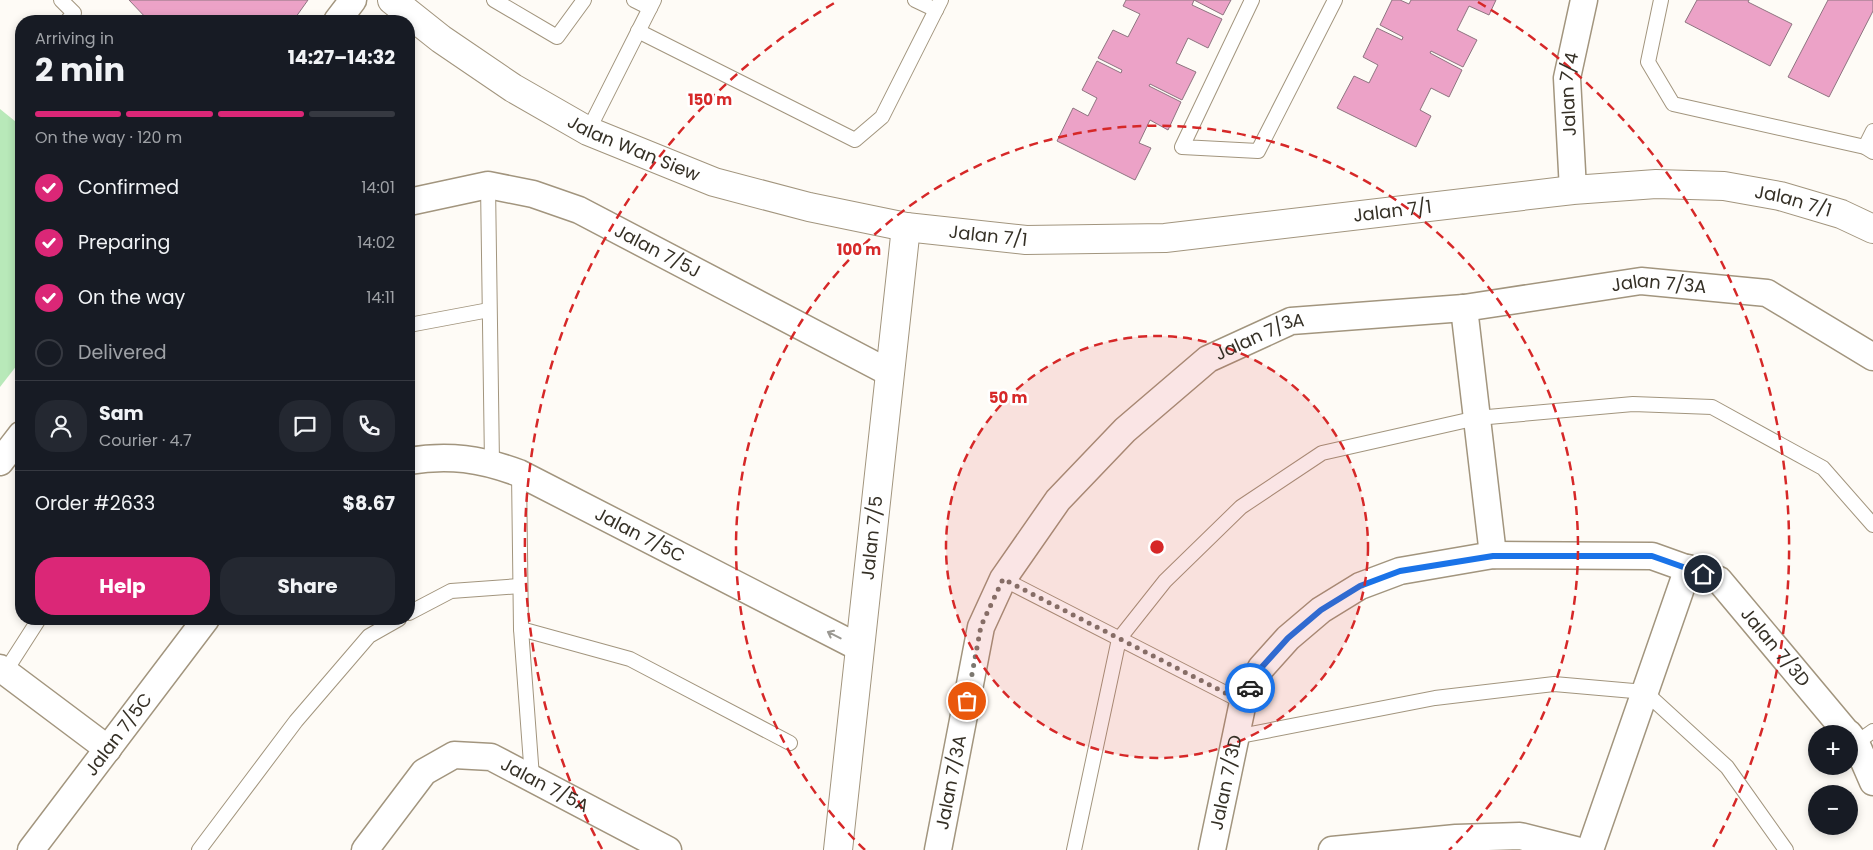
<!DOCTYPE html>
<meta charset="utf-8">
<style>
:root{--surface:#171b24;--page:#242831;--text:#f1f3f6;--muted:#9ea1a6;--line:#363941;--accent:#db2777}
body{margin:0;font-family:Poppins,sans-serif;background:var(--page);color:var(--text);height:100vh;display:flex;flex-direction:column;font-size:19px;white-space:nowrap}
*{box-sizing:border-box;margin:0}
p{font-size:16px;color:var(--muted)}
.icon{flex:none;width:28px;height:28px;fill:none;stroke:currentColor;stroke-width:2;stroke-linecap:round;stroke-linejoin:round}
.map{position:relative;flex:1;overflow:hidden}
.sheet{position:absolute;left:15px;top:15px;width:400px;height:610px;display:flex;flex-direction:column;background:var(--surface);border-radius:20px;box-shadow:0 2px 8px #0003}
.sheet>*{flex:none}
.tools{position:absolute;left:1808px;top:725px;display:grid;gap:10px}
.tools a{display:grid;place-items:center;width:50px;height:50px;border-radius:50%;background:var(--surface);box-shadow:0 2px 8px #0003;font-size:25px}
.pin{position:absolute;display:grid;place-items:center;width:42px;height:42px;color:#fff;margin:-21px;border:2px solid #fff;border-radius:50%;box-shadow:0 1px 5px #0007}
.courier{position:absolute;display:grid;place-items:center;width:50px;height:50px;margin:-25px;border:4px solid #1a73e8;border-radius:50%;background:#fff;color:#222;box-shadow:0 1px 6px #0007}
.summary em{font-style:normal;font-weight:700}
.summary div{display:flex;flex-direction:column-reverse}
.summary{display:flex;align-items:center;justify-content:space-between;height:85px;padding:0 20px}
h1{font-size:32px;font-weight:700;line-height:38px}
.bar{display:grid;grid-template-columns:repeat(4,1fr);gap:8px 5px;align-content:center;height:60px;padding:0 20px}
.bar i{height:6px;border-radius:4px;background:var(--line)}
.bar .selected{background:var(--accent)}
.bar p{grid-column:span 4}
.line{display:flex;align-items:center;gap:12px;padding:0 20px;border-top:1px solid var(--line)}
.line div{flex:1}
.round{display:grid;place-items:center;flex:none;width:52px;height:52px;border-radius:20px;background:var(--page)}
ol{padding:0 20px;list-style:none}
li{display:flex;align-items:center;gap:15px;height:55px}
li p{margin-inline-start:auto}
li .icon{padding:5px;border-radius:50%;background:var(--accent);color:#fff;stroke-width:4}
li:last-child{color:var(--muted)}
li i{width:28px;height:28px;border:2px solid var(--line);border-radius:50%}
.action{display:flex;gap:10px;margin-top:auto;padding:10px 20px}
.action a{flex:1;height:58px;border-radius:20px;background:var(--accent);color:#fff;font-size:20px;font-weight:700;line-height:58px;text-align:center}
.action a+a{background:var(--page);color:var(--text)}
.map>svg:first-child{display:block}
.green{fill:#b8e9b9}
.building{fill:#eca2c7;stroke:#8e7480}
.lines{fill:none;stroke-linecap:round;stroke-linejoin:round}
.service-casing{stroke:#a2957e;stroke-width:16}
.minor-casing{stroke:#a2957e;stroke-width:29}
.tertiary-casing{stroke:#a2957e;stroke-width:30}
.service{stroke:#fff;stroke-width:14}
.minor{stroke:#fff;stroke-width:26}
.tertiary{stroke:#fff;stroke-width:28}
.oneway{stroke:#9a9892}
.done{stroke:#7b776f;stroke-width:5;stroke-dasharray:0 9}
.route{stroke:#1a73e8;stroke-width:6}
.ring{fill:none;stroke:#d62828;stroke-width:2.5;stroke-dasharray:9 6}
.labels{text-anchor:middle;stroke-width:5;stroke-linejoin:round;paint-order:stroke}
.street-label{font-size:18px;fill:#353026;stroke:#fff}
.centre{fill:#d62828;stroke:#fff;stroke-width:2.5}
.ring-label{font-size:15px;text-anchor:middle;font-weight:bold;fill:#d62828;stroke:#fff;stroke-width:5;stroke-linejoin:round;paint-order:stroke}
</style>
<div class="map">
<svg width="1873" height="850" viewBox="0 0 1873 850">
<rect width="100%" height="100%" fill="#fefbf6"/>
<path class="green" d="M0,109L21,126V360L0,387Z"/>
<g class="building">
<path d="M129,0H308L293,21H149Z"/>
<path d="M1126,0H1231L1223,15L1194,0L1192,5L1222,19L1208,48L1188,38L1176,63L1196,72L1182,100L1150,84L1149,86L1181,102L1168,130L1150,120L1139,143L1151,148L1135,180L1057,141L1073,108L1088,116L1097,98L1082,90L1097,61L1121,73L1122,70L1098,58L1113,30L1128,37L1140,14L1123,6Z"/>
<path d="M1392,0H1400L1409,4L1411,0H1496L1489,15L1469,6L1457,30L1477,40L1463,67L1431,51L1430,53L1462,70L1449,97L1431,88L1420,110L1431,116L1416,147L1337,108L1354,76L1369,83L1378,65L1363,57L1377,28L1402,40L1403,37L1380,25Z"/>
<path d="M1697,0H1749L1748,2L1792,24L1770,66L1685,22Z"/>
<path d="M1828,0H1873V11L1829,97L1788,77Z"/>
</g>
<g class="lines">
<defs>
<g id="service">
<path d="M61,0L74,13L67,21"/>
<path d="M494,0L557,37L584,0"/>
<path d="M634,0L650,8"/>
<path d="M915,0L936,10"/>
<path d="M1252,0L1182,147L1258,151L1335,0"/>
<path d="M1661,0L1648,62L1673,104L1865,147L1873,152"/>
<path d="M638,31L855,140L882,117L941,0"/>
<path d="M588,131L654,0"/>
<path d="M1865,147L1873,131"/>
<path d="M488,185L492,463"/>
<path d="M409,325L489,310"/>
<path d="M519,473L521,629L532,777"/>
<path d="M1003,579L1243,702"/>
<path d="M409,613L451,591L520,586"/>
<path d="M521,629L630,659L790,743"/>
<path d="M5,672L39,619"/>
<path d="M1235,737L1435,698L1554,684L1645,692L1727,767L1786,850"/>
<path d="M1856,743L1873,731"/>
<path d="M199,850L296,721L369,636L399,619"/>
<path d="M1074,850L1119,639L1165,581L1241,507L1322,453L1477,418L1633,404L1712,407L1823,468L1873,525"/>
</g>
<g id="minor">
<path d="M337,21L353,0"/>
<path id="s1" d="M1573,190L1567,78L1584,0"/>
<path id="s2" d="M409,202L488,185L533,194L579,210L890,373"/>
<path d="M1464,308L1493,555"/>
<path id="s3" d="M409,461C449,454 481,459 519,473L860,648"/>
<path d="M0,462L21,435"/>
<path d="M0,668L108,749"/>
<path d="M1849,734L1856,743L1873,782"/>
<path id="s4" d="M31,850L206,619"/>
<path id="s5" d="M365,850L424,772L454,755L491,757L668,850"/>
<path id="s6" d="M938,850L981,627L1003,579L1058,500L1125,430L1208,359L1291,321L1464,308L1641,281L1767,293L1873,357"/>
<path id="s7" d="M1212,850L1243,702L1261,668L1288,638L1321,610L1360,586L1400,571L1493,555L1652,556L1719,580L1848,734"/>
<path d="M1332,850L1456,838L1520,836L1576,850"/>
<path d="M1590,850L1688,568"/>
</g>
<g id="tertiary">
<path id="s8" d="M392,0L441,39L513,88L588,131L714,182L809,207L906,227L1026,240L1165,238L1573,190L1656,184L1724,186L1780,196L1841,214L1873,229"/>
<path id="s9" d="M838,850L906,227"/>
</g>
</defs>
<use href="#service" class="service-casing"/>
<use href="#minor" class="minor-casing"/>
<use href="#tertiary" class="tertiary-casing"/>
<use href="#service" class="service"/>
<use href="#minor" class="minor"/>
<use href="#tertiary" class="tertiary"/>
</g>
<defs><path id="oneway-shaft" d="M-6 0H5M1.5-3L5.5 0L1.5 3" fill="none" stroke-width="1.6" stroke-linecap="round" stroke-linejoin="round" transform="scale(1.25)"/></defs>
<use class="oneway" href="#oneway-shaft" transform="translate(834 635) rotate(-153)"/>
<g class="lines">
<path class="done" d="M967,701L981,626L1003,579L1243,702L1250,688"/>
<path class="route" d="M1250,688L1261,668L1288,638L1321,610L1360,586L1400,571L1493,556H1652L1703,574"/>
</g>
<circle cx="1157" cy="547" r="211" fill="#d62828" fill-opacity=".12"/>
<g class="ring">
<circle cx="1157" cy="547" r="211"/>
<path d="M865 850A421 421 0 1 1 1449 850"/>
<path d="M602 849A632 632 0 0 1 836 2M1478 2A632 632 0 0 1 1712 849"/>
</g>
<g class="labels">
<g class="street-label">
<text dy="6" stroke="none"><textPath href="#s1" startOffset="96">Jalan 7/4</textPath></text>
<text dy="6" stroke="none"><textPath href="#s8" startOffset="285">Jalan Wan Siew</textPath></text>
<text dy="6" stroke="none"><textPath href="#s8" startOffset="1462">Jalan 7/1</textPath></text>
<text dy="6" stroke="none"><textPath href="#s8" startOffset="1058">Jalan 7/1</textPath></text>
<text dy="6" stroke="none"><textPath href="#s8" startOffset="652">Jalan 7/1</textPath></text>
<text dy="6" stroke="none"><textPath href="#s2" startOffset="264">Jalan 7/5J</textPath></text>
<text dy="6" stroke="none"><textPath href="#s6" startOffset="1044">Jalan 7/3A</textPath></text>
<text dy="6" stroke="none"><textPath href="#s6" startOffset="639">Jalan 7/3A</textPath></text>
<text dy="6" stroke="none"><textPath href="#s3" startOffset="248">Jalan 7/5C</textPath></text>
<text dy="6" stroke="none"><textPath href="#s9" startOffset="314">Jalan 7/5</textPath></text>
<text dy="6" stroke="none"><textPath href="#s7" startOffset="774">Jalan 7/3D</textPath></text>
<text dy="6" stroke="none"><textPath href="#s4" startOffset="145">Jalan 7/5C</textPath></text>
<text dy="6" stroke="none"><textPath href="#s6" startOffset="69">Jalan 7/3A</textPath></text>
<text dy="6" stroke="none"><textPath href="#s7" startOffset="69">Jalan 7/3D</textPath></text>
<text dy="6" stroke="none"><textPath href="#s5" startOffset="230">Jalan 7/5A</textPath></text>
</g>
</g>
<circle cx="1157" cy="547" r="8" class="centre"/>
<g class="ring-label">
<text x="710" y="105">150 m</text>
<text x="859" y="255">100 m</text>
<text x="1008" y="403">50 m</text>
</g>
</svg>
<div class="tools">
<a>+</a>
<a>−</a>
</div>
<div class="pin" style="left:967px;top:701px;background:#ea580c"><svg class="icon" aria-label="bag" viewBox="0 0 24 24"><path d="M5 8h14l-1 12H6zM9 8a3 3 0 0 1 6 0"/></svg></div>
<div class="pin" style="left:1703px;top:574px;background:#1f2937"><svg class="icon" aria-label="home" viewBox="0 0 24 24"><path d="M3 11l9-7 9 7M6 9v11h12V9"/></svg></div>
<div class="courier" style="left:1250px;top:688px"><svg class="icon" aria-label="car" viewBox="0 0 24 24"><path d="M5 17H2v-5l4-1 3-4h7l3 4 3 1v5h-3M9 17h6M6 11h13"/><circle cx="7" cy="17" r="2"/><circle cx="17" cy="17" r="2"/></svg></div>
<section class="sheet">
<div class="summary"><div><h1>2 min</h1><p>Arriving in</p></div><em>14:27–14:32</em></div>
<div class="bar"><i class="selected"></i><i class="selected"></i><i class="selected"></i><i></i><p>On the way · 120 m</p></div>
<ol>
<li><svg class="icon" aria-label="check" viewBox="0 0 24 24"><path d="M5 12l5 5 9-10"/></svg>Confirmed<p>14:01</p></li>
<li><svg class="icon" aria-label="check" viewBox="0 0 24 24"><path d="M5 12l5 5 9-10"/></svg>Preparing<p>14:02</p></li>
<li><svg class="icon" aria-label="check" viewBox="0 0 24 24"><path d="M5 12l5 5 9-10"/></svg>On the way<p>14:11</p></li>
<li><i></i>Delivered</li>
</ol>
<div class="line" style="height:90px"><a class="round"><svg class="icon" aria-label="person" viewBox="0 0 24 24"><circle cx="12" cy="8" r="4"/><path d="M4 21q1-7 8-7t8 7"/></svg></a><div><b>Sam</b><p>Courier · 4.7</p></div><a class="round"><svg class="icon" aria-label="chat" viewBox="0 0 24 24"><path d="M4 5h16v11H9l-5 4z"/></svg></a><a class="round"><svg class="icon" aria-label="phone" viewBox="0 0 24 24"><path d="M5 4h4l2 5-3 2q2 4 5 5l2-3 5 2v4C11 20 4 13 5 4z"/></svg></a></div>
<div class="line" style="height:65px"><div>Order #2633</div><b>$8.67</b></div>
<div class="action"><a>Help</a><a>Share</a></div>
</section>
</div>
